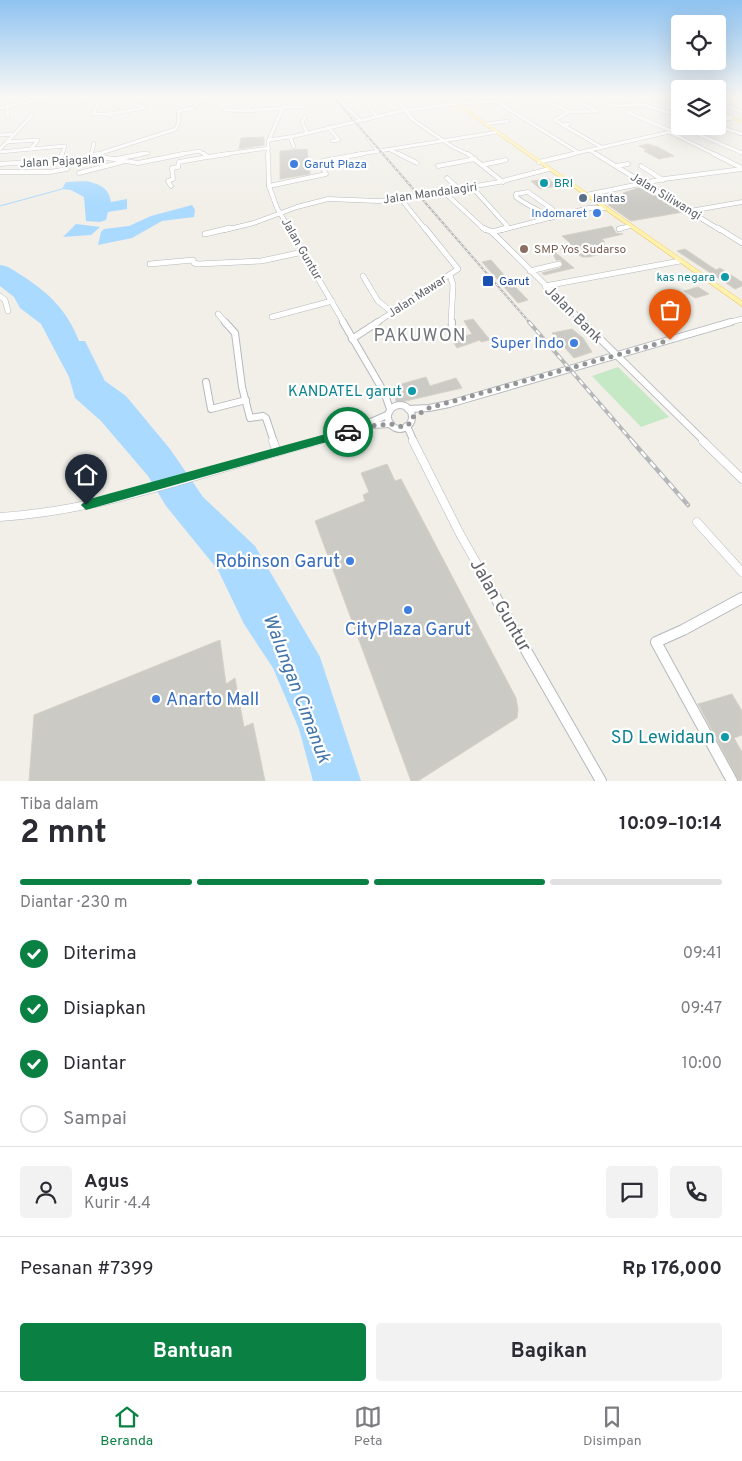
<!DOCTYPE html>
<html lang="id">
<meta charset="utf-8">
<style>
:root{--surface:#fff;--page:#f2f2f3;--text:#2b2b33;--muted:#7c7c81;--line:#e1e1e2;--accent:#0b8043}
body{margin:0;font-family:Overpass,sans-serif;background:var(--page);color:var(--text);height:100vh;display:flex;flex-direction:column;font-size:19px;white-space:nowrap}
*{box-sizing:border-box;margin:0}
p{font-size:16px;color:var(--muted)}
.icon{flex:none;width:28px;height:28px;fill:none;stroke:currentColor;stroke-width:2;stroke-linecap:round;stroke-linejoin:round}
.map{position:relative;height:781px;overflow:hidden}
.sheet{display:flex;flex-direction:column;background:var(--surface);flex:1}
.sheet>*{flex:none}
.buttons{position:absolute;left:671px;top:15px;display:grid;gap:10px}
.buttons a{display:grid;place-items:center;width:55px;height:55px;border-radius:5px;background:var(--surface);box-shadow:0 5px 20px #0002;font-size:25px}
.pin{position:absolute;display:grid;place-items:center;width:42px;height:42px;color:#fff;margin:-51px -21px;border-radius:50% 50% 50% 0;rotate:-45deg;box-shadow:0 0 5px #0007}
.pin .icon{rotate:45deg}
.courier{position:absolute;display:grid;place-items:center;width:50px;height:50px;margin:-25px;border:4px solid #0b8043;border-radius:50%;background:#fff;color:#222;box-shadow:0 1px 6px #0007}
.overview em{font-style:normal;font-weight:700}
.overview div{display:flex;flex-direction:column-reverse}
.overview{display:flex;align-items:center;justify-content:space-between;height:85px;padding:0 20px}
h1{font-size:32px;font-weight:700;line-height:38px}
.bar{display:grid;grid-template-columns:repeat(4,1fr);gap:8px 5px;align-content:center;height:60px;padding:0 20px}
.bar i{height:6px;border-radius:4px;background:var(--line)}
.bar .active{background:var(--accent)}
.bar p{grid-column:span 4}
.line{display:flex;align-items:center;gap:12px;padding:0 20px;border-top:1px solid var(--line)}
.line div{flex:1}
.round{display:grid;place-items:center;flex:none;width:52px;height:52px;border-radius:5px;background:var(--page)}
ol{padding:0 20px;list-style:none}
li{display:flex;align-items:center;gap:15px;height:55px}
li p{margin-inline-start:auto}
li .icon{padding:5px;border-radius:50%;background:var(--accent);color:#fff;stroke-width:4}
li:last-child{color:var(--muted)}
li i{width:28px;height:28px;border:2px solid var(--line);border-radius:50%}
.cta{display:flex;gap:10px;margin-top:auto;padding:10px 20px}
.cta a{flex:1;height:58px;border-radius:5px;background:var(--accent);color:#fff;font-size:20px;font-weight:700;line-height:58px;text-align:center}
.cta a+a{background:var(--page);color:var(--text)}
.tabs{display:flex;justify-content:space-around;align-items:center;height:70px;border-top:1px solid var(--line);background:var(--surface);font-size:14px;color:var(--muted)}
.tabs a{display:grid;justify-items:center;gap:2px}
.tabs .active{color:var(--accent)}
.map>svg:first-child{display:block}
.green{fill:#c5e8c5}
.water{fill:#aadaff}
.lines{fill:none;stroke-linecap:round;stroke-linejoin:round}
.stream{stroke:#aadaff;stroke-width:1}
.building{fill:#cccac5;stroke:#d6d1c6}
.minor-far5-casing{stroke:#b5b8bc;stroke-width:4}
.minor-far4-casing{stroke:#b5b8bc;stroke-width:5}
.minor-far3-casing{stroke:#b5b8bc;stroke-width:6}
.minor-far2-casing{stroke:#b5b8bc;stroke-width:8}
.minor-far1-casing{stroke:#b5b8bc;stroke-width:9}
.minor-casing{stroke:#b5b8bc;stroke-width:12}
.major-casing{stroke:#f2c960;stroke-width:1}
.minor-far5{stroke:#fff;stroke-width:3}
.minor-far4{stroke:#fff;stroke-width:4}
.minor-far3{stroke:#fff;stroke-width:5}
.minor-far2{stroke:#fff;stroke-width:6}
.minor-far1{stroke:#fff;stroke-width:8}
.minor{stroke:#fff;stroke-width:10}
.major{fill:#fff2af;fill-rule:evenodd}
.rail-far2-casing{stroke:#b6b7b8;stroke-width:2}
.rail-far1-casing{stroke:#b6b7b8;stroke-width:4}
.rail-casing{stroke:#b6b7b8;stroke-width:4.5}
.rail-far2{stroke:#fff;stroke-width:1;stroke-dasharray:2.5;stroke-linecap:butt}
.rail-far1{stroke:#fff;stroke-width:2;stroke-dasharray:5.5;stroke-linecap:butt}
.rail{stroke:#fff;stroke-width:2.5;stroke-dasharray:7;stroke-linecap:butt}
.route{fill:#0b8043}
.done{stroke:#929495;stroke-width:5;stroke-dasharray:0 9}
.shop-dot{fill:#3f7fe0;stroke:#fff;stroke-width:2}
.culture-dot{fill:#0f9aa8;stroke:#fff;stroke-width:2}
.service-dot{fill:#5c6f8a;stroke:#fff;stroke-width:2}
.education-dot{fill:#8d6e63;stroke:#fff;stroke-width:2}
.transit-dot{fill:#1a4fb4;stroke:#fff;stroke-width:2}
.labels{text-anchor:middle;stroke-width:4.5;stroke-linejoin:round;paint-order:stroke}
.far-street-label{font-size:12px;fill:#5f6368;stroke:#fff}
.far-shop-label{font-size:12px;fill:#366cbe;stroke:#fff;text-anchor:start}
.far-culture-label{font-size:12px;fill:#0d838f;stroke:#fff;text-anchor:start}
.far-service-label{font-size:12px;fill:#4e5e75;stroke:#fff;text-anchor:start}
.far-education-label{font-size:12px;fill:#785e54;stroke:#fff;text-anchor:start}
.far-transit-label{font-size:12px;fill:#164399;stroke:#fff;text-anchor:start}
.street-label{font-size:15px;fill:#5f6368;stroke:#fff}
.shop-label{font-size:15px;fill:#366cbe;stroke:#fff;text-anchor:end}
.culture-label{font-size:15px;fill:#0d838f;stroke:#fff;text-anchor:end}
.quarter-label{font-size:18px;letter-spacing:1px;fill:#70757a;stroke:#fff}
.near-shop-label{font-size:18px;fill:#366cbe;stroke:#fff;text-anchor:end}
.near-street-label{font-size:18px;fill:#5f6368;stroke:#fff}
.near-culture-label{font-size:18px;fill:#0d838f;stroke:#fff;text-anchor:end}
.near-water-label{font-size:19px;font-style:italic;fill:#4174aa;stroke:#fff}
</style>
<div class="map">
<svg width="742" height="781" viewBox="0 0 742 781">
<rect width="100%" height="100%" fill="#f1efe8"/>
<path class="green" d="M618,367L669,417L641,427L592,376Z"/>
<g class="water">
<path d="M87,181C101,185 109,188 111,202L127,199V209L108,212L106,220L100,222L86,221L84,197L71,190L62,189L66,182Z"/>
<path d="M192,205L195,210L194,217L162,221L132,238L98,245L101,232L104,229L129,226L151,216Z"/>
<path d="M76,224L100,227L91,235L63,237Z"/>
<path d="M0,265C9,266 13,270 21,275C49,293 67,310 79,341H85L105,381L126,396L170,449L203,497L255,546L320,657L361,781H313L299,729L273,668L244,624L218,570L166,506L148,476L101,421L75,398L69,377L41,324L20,308L14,297L0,286Z"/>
</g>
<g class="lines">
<path class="stream" d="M0,206L62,189"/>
</g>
<g class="building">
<path d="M264,137V145L239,149L241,138Z"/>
<path d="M648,144L658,147L674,156L659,159L644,151L647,150L639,146Z"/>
<path d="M307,149L310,174L280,179V151Z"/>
<path d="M549,179L557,186L540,189L531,181Z"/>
<path d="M641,187L652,193L683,212L631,221L604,202L625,198L623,193Z"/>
<path d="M612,226L616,233L623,234L602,239L605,242H601L612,251L589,257H582L572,249L563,251L557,246L570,243L562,236Z"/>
<path d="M550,248L574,268L544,275L542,273L560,268L563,265L561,260H556Z"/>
<path d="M685,249L716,270L720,268L742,282V286L735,289L677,251Z"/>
<path d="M491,260L506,277L528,300L518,303L482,262Z"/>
<path d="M698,287L709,294L695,298L684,291Z"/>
<path d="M473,319L490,340L481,342L480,340L457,348L454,343L458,342L455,338L456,335L459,334L461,337L472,334L464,321Z"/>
<path d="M572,329L583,338L592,352L574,358L552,333Z"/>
<path d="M426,377L430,386L456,378L462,388L397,403L391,387Z"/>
<path d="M387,464L395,481L401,479L516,698L518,709L517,718L418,781H411L315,521L365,501L363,495L369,492L361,473Z"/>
<path d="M220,640L226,684L235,678L244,727L253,723L265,781H29L34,715Z"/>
<path d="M732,694L742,711V735L734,738L742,752V781H739L698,704Z"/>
</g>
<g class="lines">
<defs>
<g id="minor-far5">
<path d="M101,96L93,114H109L110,116"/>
<path d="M335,96L360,120"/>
<path d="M394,96L413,120L453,147L470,155"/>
<path d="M558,96L549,101L569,112"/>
<path d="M587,96L613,106L641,105"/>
<path d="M615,96L680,116"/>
<path d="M101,98H139"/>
<path d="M674,99L676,96"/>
<path d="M78,100L90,98"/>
<path d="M599,101L637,96"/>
<path d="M497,102L579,153"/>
<path d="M718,102L742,112"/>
<path d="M367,104L376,116"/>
<path d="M7,106L8,117"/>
<path d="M283,107H306"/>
<path d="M0,108L58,96"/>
<path d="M225,110L246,111L282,108"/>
<path d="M247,110L257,98L262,96"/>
<path d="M627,112L672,131"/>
<path d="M718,112L733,118"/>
<path d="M109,114L144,108L135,104"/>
<path d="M305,117L302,122L307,133"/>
<path d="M718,121L732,118"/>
<path d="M485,124L508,121"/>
<path d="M569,124L563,125L601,147"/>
<path d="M563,125L555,120L569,112L597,111L582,103"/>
<path d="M717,126L742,134"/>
<path d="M328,127L339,140L332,141"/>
<path d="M686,129L742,153"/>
<path d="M669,132L716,155"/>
<path d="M0,135L15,134"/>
<path d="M290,137L294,147"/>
<path d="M367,137L378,151"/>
<path d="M269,140L295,136L401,111L462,103L502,101L513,96"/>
<path d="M7,142L32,115"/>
<path d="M0,149L7,142L38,140L31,149L65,146L62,155"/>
<path d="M388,149L401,155"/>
<path d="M589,150L598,155"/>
<path d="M0,152L31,149"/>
<path d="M91,155L94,143"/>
<path d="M95,155L176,129L179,121L178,111L194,108L199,101L228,96"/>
<path d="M135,155L148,153"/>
<path d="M177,155L199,151L206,155"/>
<path d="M219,155L269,148"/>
<path d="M268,155V142L288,96"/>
<path d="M354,155L498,132"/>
<path d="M568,155L696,126"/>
</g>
<g id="minor-far4">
<path d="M204,154L208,157L228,154"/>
<path d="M268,154L269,186L277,208L290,230"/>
<path d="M399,154L417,163"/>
<path d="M468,154L503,182"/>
<path d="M596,154L720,230"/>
<path d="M714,154L742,168"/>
<path d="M95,155L98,154"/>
<path d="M91,156V154"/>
<path d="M116,159L142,154"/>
<path d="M60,160L62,154"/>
<path d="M539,162L573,154"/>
<path d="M0,164L86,158H107L138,163L183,154"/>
<path d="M482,165L506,160"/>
<path d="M438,166L475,159"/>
<path d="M616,166L628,164"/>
<path d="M641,166L663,180"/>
<path d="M0,172H50L67,169"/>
<path d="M79,173L122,162"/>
<path d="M447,178L459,189"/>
<path d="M171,186L168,181L173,179L172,168L178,167L179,162L207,157"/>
<path d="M269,186L326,174L320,163L323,161L361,154"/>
<path d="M472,187L509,228"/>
<path d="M444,192L485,230"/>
<path d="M586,195L664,179L742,169"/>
<path d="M401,199L426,230"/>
<path d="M690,211L742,202"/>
<path d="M550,218C539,209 527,206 516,197V194L528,192L552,209"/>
<path d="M619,229L630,226"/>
<path d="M225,230L254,223L297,207L328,199L378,201L401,199L499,182L549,169"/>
<path d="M502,230L589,208H605"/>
</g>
<g id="minor-far3">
<path d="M289,228L344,323"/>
<path d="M483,228L492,232"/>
<path d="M718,228L742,243"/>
<path d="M619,229L622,228"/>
<path d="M492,232L584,323"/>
<path d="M492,232L507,228"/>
<path d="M205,234L230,228"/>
<path d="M150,264L193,260L194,263L198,264L261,261L303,252"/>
<path d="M530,271L559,264"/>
<path d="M450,275L453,285L451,323"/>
<path d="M363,276L378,301L392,312"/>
<path d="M545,286L680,261"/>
<path d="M0,296L5,300L8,311"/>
<path d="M218,314L226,323"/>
<path d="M272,317L332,301"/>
<path d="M376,323L458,269L425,228"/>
<path d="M727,323L742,319"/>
</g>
<g id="minor-far2">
<path d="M225,322L235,333L242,387L250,418L263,416L266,418L274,442"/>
<path d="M343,322L384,392L390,409"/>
<path d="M583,322L705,442"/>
<path d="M451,335L452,322"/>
<path d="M352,339L378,322"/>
<path d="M206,382L211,409L246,400"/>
<circle cx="400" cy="417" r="12"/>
<path d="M408,409L429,408L449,404L731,322"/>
<path d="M371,425L391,424"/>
<path d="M407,426L414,442"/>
<path d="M313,442L355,429L387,415"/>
</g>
<g id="minor-far1">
<path d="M273,441L277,452"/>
<path d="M413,441L460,534L493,592"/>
<path d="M703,441L742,479"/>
<path d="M0,517C110,510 212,468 318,441"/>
<path d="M697,522L742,572"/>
</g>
<g id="minor">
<path d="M492,591L601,781"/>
<path d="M732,781L656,642L683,630L742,598"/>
</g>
<g id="major">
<path d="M444,96H448L742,301V306Z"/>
<path d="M733,117L742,121V123L732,119Z"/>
</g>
</defs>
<use href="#minor-far5" class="minor-far5-casing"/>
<use href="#minor-far4" class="minor-far4-casing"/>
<use href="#minor-far3" class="minor-far3-casing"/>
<use href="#minor-far2" class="minor-far2-casing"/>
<use href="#minor-far1" class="minor-far1-casing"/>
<use href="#minor" class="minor-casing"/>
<use href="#major" class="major-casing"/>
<use href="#minor-far5" class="minor-far5"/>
<use href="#minor-far4" class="minor-far4"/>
<use href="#minor-far3" class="minor-far3"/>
<use href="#minor-far2" class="minor-far2"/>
<use href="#minor-far1" class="minor-far1"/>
<use href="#minor" class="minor"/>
<use href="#major" class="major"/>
<defs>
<g id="rail-far2">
<path d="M333,96L353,120"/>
<path d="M355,122L530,323"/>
</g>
<path id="rail-far1" d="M529,322L633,442"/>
<path id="rail" d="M632,441L688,505"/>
</defs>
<use href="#rail-far2" class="rail-far2-casing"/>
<use href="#rail-far1" class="rail-far1-casing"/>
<use href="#rail" class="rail-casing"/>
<use href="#rail-far2" class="rail-far2"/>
<use href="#rail-far1" class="rail-far1"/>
<use href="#rail" class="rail"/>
</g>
<linearGradient id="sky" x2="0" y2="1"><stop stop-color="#8fc3f1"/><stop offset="0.47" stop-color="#f9f8f5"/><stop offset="1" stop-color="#f9f8f5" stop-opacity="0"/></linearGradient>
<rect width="742" height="205" fill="url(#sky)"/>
<path class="route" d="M348,428L352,432L348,436L86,510L81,505L86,500Z"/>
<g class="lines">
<path class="done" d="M348,432L368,426L391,424L403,427L411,423L413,417L429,408L670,340"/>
</g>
<g class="shop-dot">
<circle cx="294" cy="164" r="5"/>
<circle cx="597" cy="213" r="5"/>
<circle cx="574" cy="343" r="5"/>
<circle cx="350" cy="561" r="5"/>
<circle cx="408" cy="610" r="5"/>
<circle cx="156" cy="699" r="5"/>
</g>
<g class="culture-dot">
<circle cx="544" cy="183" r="5"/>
<circle cx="725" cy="277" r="5"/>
<circle cx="412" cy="391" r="5"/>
<circle cx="725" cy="737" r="5"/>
</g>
<circle class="service-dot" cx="583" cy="198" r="5"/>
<circle class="education-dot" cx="524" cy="249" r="5"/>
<rect class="transit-dot" x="482" y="275" width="12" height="12" rx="2.5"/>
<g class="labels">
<g class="far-street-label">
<text transform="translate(62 161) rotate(-3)" y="4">Jalan Pajagalan</text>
<text transform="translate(430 193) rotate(-8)" y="4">Jalan Mandalagiri</text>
<text transform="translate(666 196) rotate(31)" y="4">Jalan Siliwangi</text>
<text transform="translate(302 249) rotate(60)" y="4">Jalan Guntur</text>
<text transform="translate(417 296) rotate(-33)" y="4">Jalan Mawar</text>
</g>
<g class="far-shop-label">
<text x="304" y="168">Garut Plaza</text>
<text x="587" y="217" text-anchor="end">Indomaret</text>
</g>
<g class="far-culture-label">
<text x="554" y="187">BRI</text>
<text x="715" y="281" text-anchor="end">kas negara</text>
</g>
<g class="far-service-label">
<text x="593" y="202">lantas</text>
</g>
<g class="far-education-label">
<text x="534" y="253">SMP Yos Sudarso</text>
</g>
<g class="far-transit-label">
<text x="499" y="285">Garut</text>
</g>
<g class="street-label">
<text transform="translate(574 314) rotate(45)" y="5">Jalan Bank</text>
</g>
<g class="shop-label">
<text x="564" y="348">Super Indo</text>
</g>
<g class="culture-label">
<text x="402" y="396">KANDATEL garut</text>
</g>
<g class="quarter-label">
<text x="420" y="341">PAKUWON</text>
</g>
<g class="near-shop-label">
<text x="340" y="567">Robinson Garut</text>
<text x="408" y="635" text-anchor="middle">CityPlaza Garut</text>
<text x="166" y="705" text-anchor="start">Anarto Mall</text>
</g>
<g class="near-street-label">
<text transform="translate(501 605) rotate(60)" y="6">Jalan Guntur</text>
</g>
<g class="near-culture-label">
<text x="715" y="743">SD Lewidaun</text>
</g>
<g class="near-water-label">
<text transform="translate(298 688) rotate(69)" y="7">Walungan Cimanuk</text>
</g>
</g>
</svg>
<div class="buttons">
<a><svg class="icon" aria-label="locate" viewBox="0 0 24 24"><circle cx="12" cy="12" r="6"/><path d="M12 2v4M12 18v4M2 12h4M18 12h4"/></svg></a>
<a><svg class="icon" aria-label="layers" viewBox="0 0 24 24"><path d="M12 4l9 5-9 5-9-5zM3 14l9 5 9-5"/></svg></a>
</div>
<div class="pin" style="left:670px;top:340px;background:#ea580c"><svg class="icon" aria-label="bag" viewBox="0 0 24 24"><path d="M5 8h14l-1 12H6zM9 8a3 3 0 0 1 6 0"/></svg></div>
<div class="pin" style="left:86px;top:505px;background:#1f2937"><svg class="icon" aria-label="home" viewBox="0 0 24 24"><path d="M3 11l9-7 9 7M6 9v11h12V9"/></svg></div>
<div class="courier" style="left:348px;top:432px"><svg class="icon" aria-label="car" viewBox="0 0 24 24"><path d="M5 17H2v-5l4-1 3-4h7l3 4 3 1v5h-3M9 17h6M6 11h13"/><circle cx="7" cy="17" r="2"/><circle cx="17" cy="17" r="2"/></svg></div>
</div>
<section class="sheet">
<div class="overview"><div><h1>2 mnt</h1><p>Tiba dalam</p></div><em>10:09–10:14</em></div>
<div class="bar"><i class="active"></i><i class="active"></i><i class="active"></i><i></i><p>Diantar · 230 m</p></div>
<ol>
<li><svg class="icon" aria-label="check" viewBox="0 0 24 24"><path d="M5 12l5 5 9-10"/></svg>Diterima<p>09:41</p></li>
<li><svg class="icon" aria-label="check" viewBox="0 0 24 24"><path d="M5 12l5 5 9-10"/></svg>Disiapkan<p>09:47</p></li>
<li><svg class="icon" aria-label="check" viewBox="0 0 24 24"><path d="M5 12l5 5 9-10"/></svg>Diantar<p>10:00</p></li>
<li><i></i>Sampai</li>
</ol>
<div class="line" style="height:90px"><a class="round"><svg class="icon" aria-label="person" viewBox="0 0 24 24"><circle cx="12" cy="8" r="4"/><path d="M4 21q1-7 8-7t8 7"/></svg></a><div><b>Agus</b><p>Kurir · 4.4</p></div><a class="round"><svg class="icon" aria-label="chat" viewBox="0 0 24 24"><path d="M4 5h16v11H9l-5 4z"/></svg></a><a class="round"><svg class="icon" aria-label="phone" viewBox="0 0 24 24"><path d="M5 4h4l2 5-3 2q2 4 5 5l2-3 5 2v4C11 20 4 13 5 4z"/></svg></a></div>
<div class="line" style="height:65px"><div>Pesanan #7399</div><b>Rp 176,000</b></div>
<div class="cta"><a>Bantuan</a><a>Bagikan</a></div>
</section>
<nav class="tabs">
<a class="active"><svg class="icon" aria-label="home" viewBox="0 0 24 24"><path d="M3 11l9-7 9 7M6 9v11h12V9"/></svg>Beranda</a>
<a><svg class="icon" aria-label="map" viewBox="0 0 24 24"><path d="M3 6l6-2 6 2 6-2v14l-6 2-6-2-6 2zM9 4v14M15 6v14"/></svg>Peta</a>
<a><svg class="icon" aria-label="saved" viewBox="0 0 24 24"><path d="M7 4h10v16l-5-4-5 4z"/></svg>Disimpan</a>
</nav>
